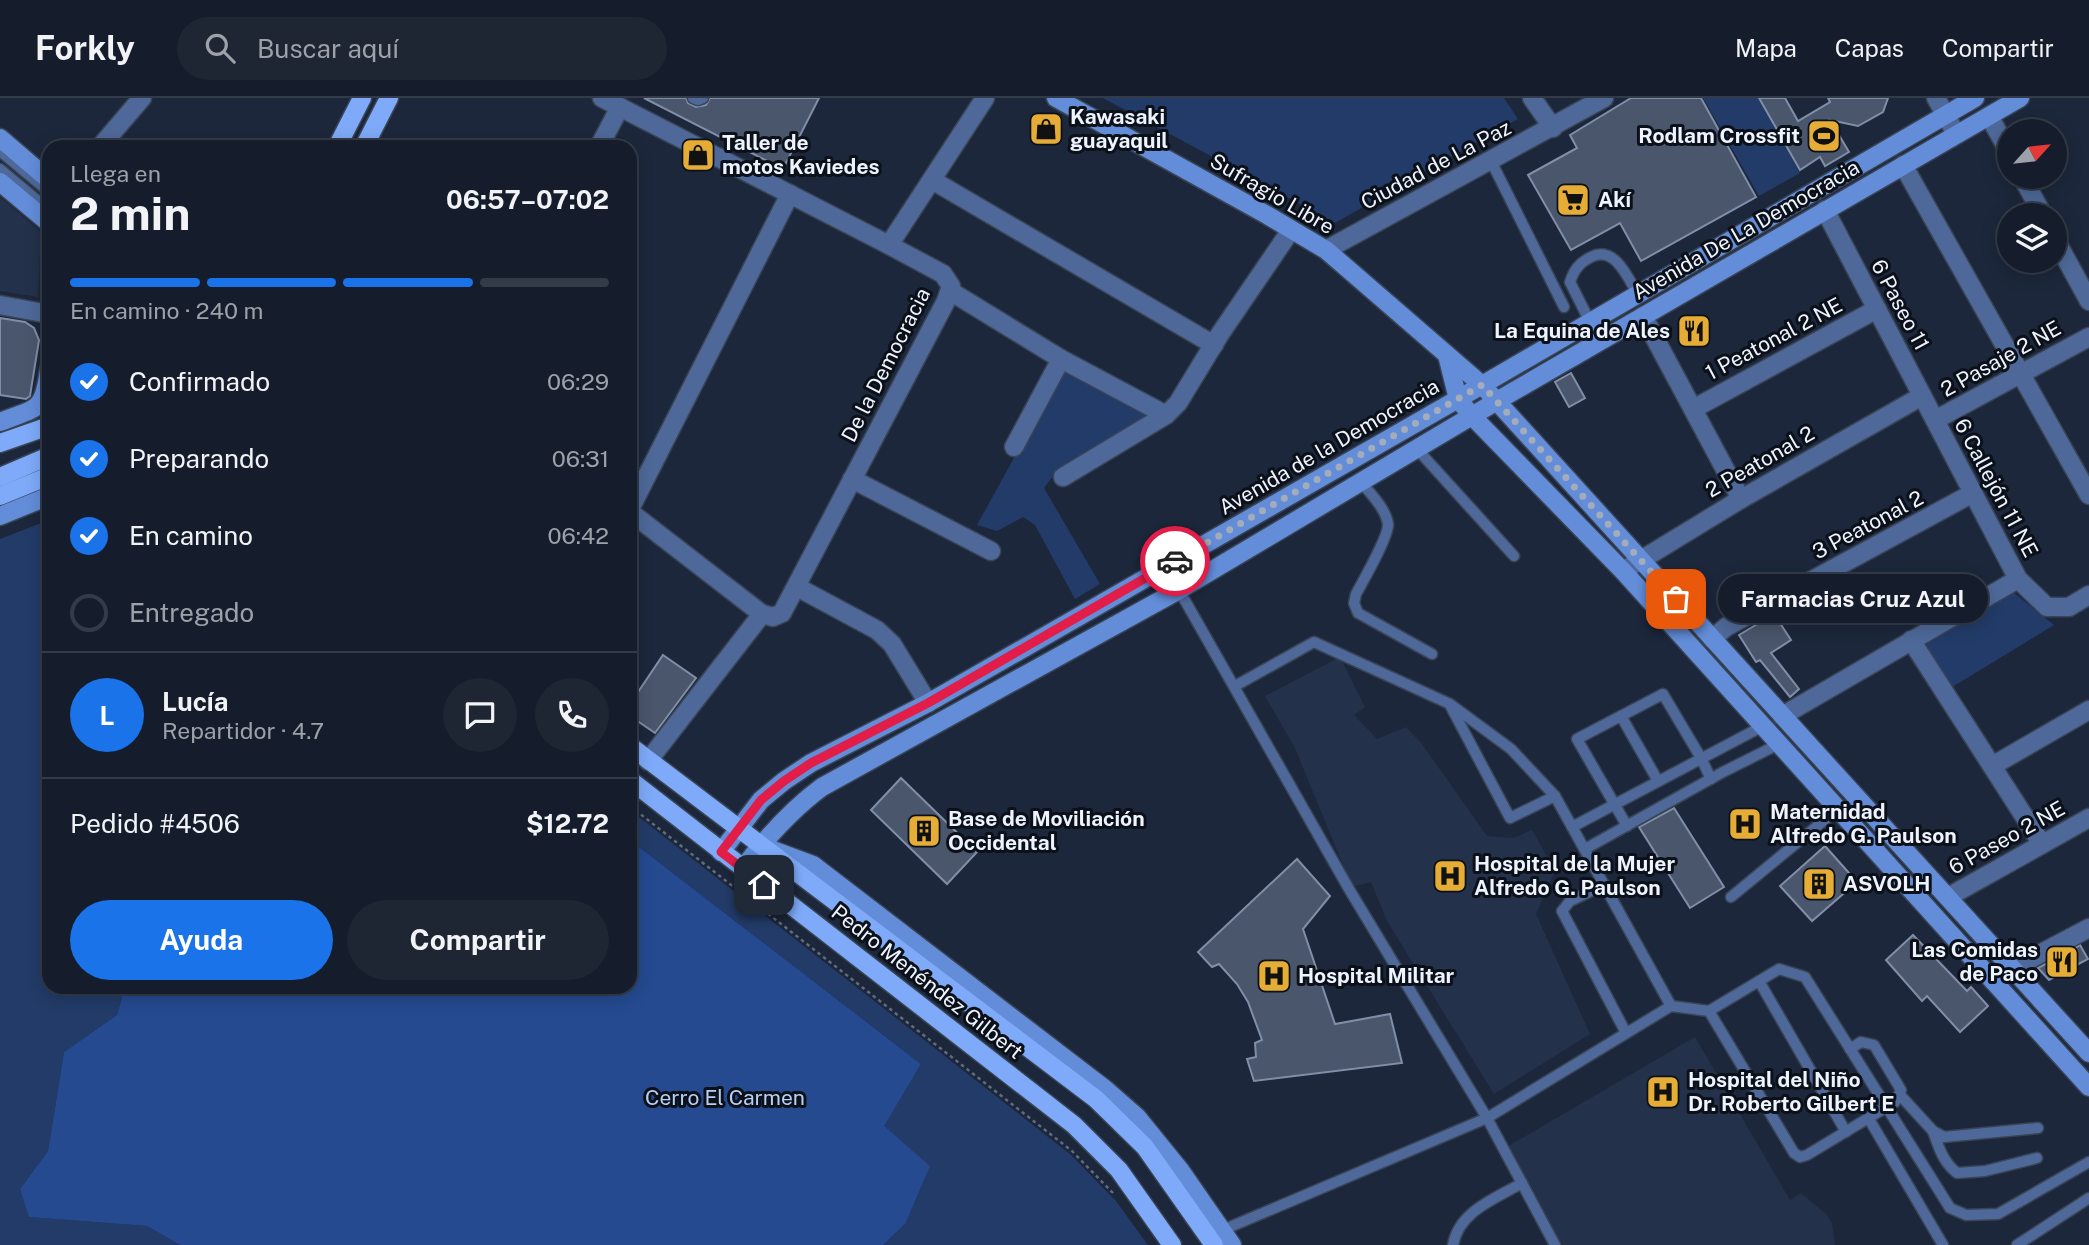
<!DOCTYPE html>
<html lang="es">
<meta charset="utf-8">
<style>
:root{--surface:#151d2c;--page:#1e2634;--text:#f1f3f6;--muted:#9da2a9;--line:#343b48;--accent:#1a73e8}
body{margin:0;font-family:"Public Sans",sans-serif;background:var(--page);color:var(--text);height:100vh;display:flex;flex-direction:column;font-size:26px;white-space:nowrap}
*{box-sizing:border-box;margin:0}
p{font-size:23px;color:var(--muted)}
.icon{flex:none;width:38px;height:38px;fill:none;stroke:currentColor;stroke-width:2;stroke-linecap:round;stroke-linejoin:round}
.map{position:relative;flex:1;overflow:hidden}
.panel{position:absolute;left:42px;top:42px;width:595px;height:854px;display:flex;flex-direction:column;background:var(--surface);border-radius:21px;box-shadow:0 4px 18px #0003,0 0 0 2px var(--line)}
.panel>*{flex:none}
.needle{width:46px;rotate:63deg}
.tools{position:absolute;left:1997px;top:21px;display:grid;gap:14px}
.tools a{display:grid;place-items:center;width:70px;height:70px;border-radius:50%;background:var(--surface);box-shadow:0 4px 18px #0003,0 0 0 2px var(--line);font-size:35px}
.pin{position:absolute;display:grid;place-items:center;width:60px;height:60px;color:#fff;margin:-30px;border-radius:14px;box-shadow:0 4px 10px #0006}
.courier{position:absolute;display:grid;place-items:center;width:70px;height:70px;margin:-35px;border:5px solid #e11d48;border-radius:50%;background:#fff;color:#222;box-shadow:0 2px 9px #0007}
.bubble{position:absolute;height:49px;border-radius:24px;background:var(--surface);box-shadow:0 4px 18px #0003,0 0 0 2px var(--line);font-size:23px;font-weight:700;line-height:49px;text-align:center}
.headline em{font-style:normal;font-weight:700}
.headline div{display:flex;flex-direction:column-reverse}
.headline{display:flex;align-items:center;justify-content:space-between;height:119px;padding:0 28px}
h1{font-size:46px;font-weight:700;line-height:52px}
.bar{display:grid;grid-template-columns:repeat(4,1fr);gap:10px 7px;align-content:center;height:84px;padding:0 28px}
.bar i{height:9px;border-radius:5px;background:var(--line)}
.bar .selected{background:var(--accent)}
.bar p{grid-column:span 4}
.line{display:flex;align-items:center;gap:18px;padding:0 28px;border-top:2px solid var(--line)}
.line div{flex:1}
.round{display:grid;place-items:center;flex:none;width:74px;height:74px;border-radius:37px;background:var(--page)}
ol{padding:0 28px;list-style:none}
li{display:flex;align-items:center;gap:21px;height:77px}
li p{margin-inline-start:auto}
li .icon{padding:7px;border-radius:50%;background:var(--accent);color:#fff;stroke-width:4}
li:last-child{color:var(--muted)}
li i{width:38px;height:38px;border:4px solid var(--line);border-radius:50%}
.cta{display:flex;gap:14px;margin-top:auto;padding:14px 28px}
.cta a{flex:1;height:80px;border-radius:42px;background:var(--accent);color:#fff;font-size:28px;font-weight:700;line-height:80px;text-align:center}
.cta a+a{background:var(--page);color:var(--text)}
header{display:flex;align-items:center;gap:42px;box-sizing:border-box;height:98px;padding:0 35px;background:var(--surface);border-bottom:2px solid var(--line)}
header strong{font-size:33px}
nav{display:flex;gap:38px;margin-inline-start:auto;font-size:24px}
.search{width:490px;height:63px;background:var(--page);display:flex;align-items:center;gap:18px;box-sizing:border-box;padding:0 24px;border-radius:38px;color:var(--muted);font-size:26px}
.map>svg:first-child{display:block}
.built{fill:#23314a}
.green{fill:#223b68}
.forest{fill:#254a90}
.building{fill:#4a566c;stroke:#818ea7;stroke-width:2}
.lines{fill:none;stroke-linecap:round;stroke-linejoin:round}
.lane-casing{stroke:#394456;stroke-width:13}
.street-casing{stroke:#394456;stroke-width:21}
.secondary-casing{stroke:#394456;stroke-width:21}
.primary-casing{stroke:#394456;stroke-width:21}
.path{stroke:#616b7c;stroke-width:2.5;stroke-dasharray:3.5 3.5;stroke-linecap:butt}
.lane{stroke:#4e6999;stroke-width:10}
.street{stroke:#4e6999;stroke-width:18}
.secondary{stroke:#638dd9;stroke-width:18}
.primary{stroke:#7eaaf9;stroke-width:18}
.done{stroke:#a4acba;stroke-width:7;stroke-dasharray:0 12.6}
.route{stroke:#e11d48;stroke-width:9}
.labels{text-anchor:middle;stroke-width:6;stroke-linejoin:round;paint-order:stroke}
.poi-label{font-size:21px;font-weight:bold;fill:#eef4ff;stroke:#0b1019;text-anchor:start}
.street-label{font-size:21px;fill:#eef4ff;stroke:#0b1019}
.park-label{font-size:21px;fill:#b7cef6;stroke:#0b1019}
</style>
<header>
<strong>Forkly</strong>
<div class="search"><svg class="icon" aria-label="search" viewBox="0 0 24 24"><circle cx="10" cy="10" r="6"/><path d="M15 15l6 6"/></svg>Buscar aquí</div>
<nav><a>Mapa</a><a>Capas</a><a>Compartir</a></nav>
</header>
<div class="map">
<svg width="2089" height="1147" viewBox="0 0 2089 1147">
<rect width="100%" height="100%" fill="#1c273b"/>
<g class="built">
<path d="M0,99L41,134L38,199L0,193Z"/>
<path d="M1340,559L1365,609L1354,617L1377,641L1406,629L1422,646L1487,738L1513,740L1532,732L1555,773L1536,816L1590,936L1494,996L1387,823L1371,784L1352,789L1295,650L1265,598Z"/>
<path d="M1695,939L1790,1102L1801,1095L1826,1116L1832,1125L1835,1147H1562L1505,1050Z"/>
</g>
<g class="green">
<path d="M1103,0H1504L1518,21L1335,125Z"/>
<path d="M1703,0H1758L1800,75L1759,98Z"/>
<path d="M1063,271L1154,320L1056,374L1044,390L1100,486L1075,501L1035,427L1023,419L997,433L977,427Z"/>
<path d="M49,422V889H125L117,917L64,954L48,1053L20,1091L30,1119L147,1128L180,1147H0V441Z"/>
<path d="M2013,494L2054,527L1949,591L1923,548Z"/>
<path d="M630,712L1070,1056L1116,1103L1148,1147H883L905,1126L883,1028L921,966L630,742Z"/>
</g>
<path class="forest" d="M630,742L921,966L884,1028L930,1068L905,1126L883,1147H180L147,1128L29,1119L20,1091L48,1053L64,954L117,917L125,889H630Z"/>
<g class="building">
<path d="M644,0H686L688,5L696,9L706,7L710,0H819L783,71Z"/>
<path d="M1631,0H1701L1756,99L1641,163L1620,125L1571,152L1528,77L1577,50L1570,37Z"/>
<path d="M1759,0H1785L1798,23L1830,4L1828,0H1888L1883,14L1858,28L1830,22L1849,54L1825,68L1820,59L1800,72Z"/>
<path d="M0,220L25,224L34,230L39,242L30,298L26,301L0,297Z"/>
<path d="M1571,275L1585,300L1569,309L1555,284Z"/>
<path d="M1774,516L1791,542L1771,555L1799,591L1790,599L1760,562L1756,564L1739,537Z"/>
<path d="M663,557L696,580L655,635L630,618V606Z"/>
<path d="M901,680L977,754L947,786L871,712Z"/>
<path d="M1674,710L1724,789L1690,810L1639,729Z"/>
<path d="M1825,748L1857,784L1812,823L1780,788Z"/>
<path d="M1297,761L1330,798L1303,831L1335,926L1390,916L1402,965L1254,983L1247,961L1256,959L1255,945L1262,942L1248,904L1237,886L1219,866L1212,869L1198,854Z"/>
<path d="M1913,837L1967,893L1971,889L1988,908L1960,934L1927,898L1922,903L1886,862Z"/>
<path d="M2080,847L2088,861L2049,882L2038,870Z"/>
</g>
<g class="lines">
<defs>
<g id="lane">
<path d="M693,0L698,2L703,0"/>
<path d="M0,53L49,94"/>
<path d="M1491,63L1564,209"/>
<path d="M0,71L49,112"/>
<path d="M1590,224L1570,184C1574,172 1579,165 1591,159C1615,147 1628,180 1638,197"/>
<path d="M1417,351L1514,458"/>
<path d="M1361,384C1370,395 1386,411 1388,426C1389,438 1363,483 1356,496L1354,505L1358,515L1432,556"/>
<path d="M1179,492L1349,791L1487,1020L1555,1147"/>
<path d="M1235,588L1314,544L1450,606L1511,651L1555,698L1671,908"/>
<path d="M1451,609L1510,720L1555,698"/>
<path d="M1621,618L1658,683"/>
<path d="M1627,728L1577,641L1663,596L1701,660L1711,681"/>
<path d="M1572,729L1763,628"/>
<path d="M1585,751L1723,674L1779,646"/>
<path d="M1604,787L1570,803L1562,813L1626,935"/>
<path d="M1731,799L1838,711"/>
<path d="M1759,883L1846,1034"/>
<path d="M1709,913L1794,1055L1800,1059L1807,1057L1895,1004L1901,992L1874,947L1861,944L1850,951"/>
<path d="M1900,997L1933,1033L1944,1039L2038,1030"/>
<path d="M1869,1021L1943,1147"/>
<path d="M1933,1033C1939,1050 1943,1064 1957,1075L1985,1073L2037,1060"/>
<path d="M1218,1134L1487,1020L1671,908L1709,913L1779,871L1805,879L1950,1110L1966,1117L1998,1116L2089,1064"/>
<path d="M1453,1147C1459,1113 1495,1101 1522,1085"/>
<path d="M2017,1147L2089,1100"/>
</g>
<g id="street">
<path d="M602,0L889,147L943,176L951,188L946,203L782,515L773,519L762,516L630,414"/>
<path d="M1532,0L1553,30"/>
<path d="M1936,0L1956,36"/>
<path d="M1989,18L2009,54"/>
<path d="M100,49L142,0"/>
<path d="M599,49L620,9"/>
<path d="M1903,67L2089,397"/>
<path d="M2022,79L2043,117"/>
<path d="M932,82L1214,247"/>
<path d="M1825,112L2018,481L2047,509H2069L2089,497"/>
<path d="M2054,139L2089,203"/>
<path d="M889,147L985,0"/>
<path d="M1326,152L1604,0"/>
<path d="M950,193L1061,261L1166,317"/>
<path d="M0,207L49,216"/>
<path d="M1643,218L1741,401"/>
<path d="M1693,311L1877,211"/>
<path d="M1935,322L2089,239"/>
<path d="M1014,349L1061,261"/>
<path d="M1063,379L1166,317L1178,305L1220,236L1291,132"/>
<path d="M852,381L991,453"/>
<path d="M630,411L790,96"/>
<path d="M1623,473L1741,401L1922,298"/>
<path d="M797,489L877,532L892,546L928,605"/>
<path d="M1712,541L1726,529L1973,395"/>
<path d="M1911,542L2042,746"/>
<path d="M1782,618L2018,481"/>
<path d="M648,663L762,516"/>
<path d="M1992,668L2089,612"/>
<path d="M1948,799L2089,720"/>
<path d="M1993,883L2013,870L2089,830"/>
</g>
<g id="secondary">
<path d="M1056,0L1267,117L1326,152L1482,287L2089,955"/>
<path d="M0,40L49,82"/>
<path d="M0,84L49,125"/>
<path d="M1447,257L1458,301L1472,318L1623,473L2089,989"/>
<path d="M0,324C37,309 43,315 49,272"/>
<path d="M0,418L49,398"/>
<path d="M770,751L813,767L1105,991L1137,1019L1180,1072L1232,1147"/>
<path d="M721,754L761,702L784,683L811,665L928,605L1458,301L1975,0"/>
<path d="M743,770C766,740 791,712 822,689L1179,492L1502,300L2020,0"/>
</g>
<g id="primary">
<path d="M337,49L362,0"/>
<path d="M364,49L389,0"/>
<path d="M0,345L49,328"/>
<path d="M0,379L49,358"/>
<path d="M0,398L49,378"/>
<path d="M630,648L1096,1001L1145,1049L1214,1147"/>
<path d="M630,682L1074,1027L1119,1072L1172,1147"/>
</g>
</defs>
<use href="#lane" class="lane-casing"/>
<use href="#street" class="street-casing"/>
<use href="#secondary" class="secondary-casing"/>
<use href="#primary" class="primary-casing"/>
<path class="path" d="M630,708L1072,1053L1113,1095"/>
<use href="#lane" class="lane"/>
<use href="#street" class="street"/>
<use href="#secondary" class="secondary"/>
<use href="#primary" class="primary"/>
</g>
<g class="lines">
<path class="done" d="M1175,463L1482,287L1676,501"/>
<path class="route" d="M764,787L721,754L761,702L784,683L811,665L928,605L1175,463"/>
</g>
<defs>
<symbol id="shop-square" viewBox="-11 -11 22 22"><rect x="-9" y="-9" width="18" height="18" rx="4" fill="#e5ad36" stroke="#0b1019"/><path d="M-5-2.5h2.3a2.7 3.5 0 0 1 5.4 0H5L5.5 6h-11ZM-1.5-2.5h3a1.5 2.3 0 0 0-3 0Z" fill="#111"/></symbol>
<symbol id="stadium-square" viewBox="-11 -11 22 22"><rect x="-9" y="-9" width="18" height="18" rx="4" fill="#e5ad36" stroke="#0b1019"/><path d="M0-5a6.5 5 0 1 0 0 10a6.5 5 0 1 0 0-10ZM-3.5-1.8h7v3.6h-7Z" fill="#111"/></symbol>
<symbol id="supermarket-square" viewBox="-11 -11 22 22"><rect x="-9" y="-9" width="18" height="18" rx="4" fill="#e5ad36" stroke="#0b1019"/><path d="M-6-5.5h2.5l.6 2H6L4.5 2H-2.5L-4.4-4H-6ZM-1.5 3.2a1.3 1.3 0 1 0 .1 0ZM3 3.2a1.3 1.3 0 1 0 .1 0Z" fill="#111"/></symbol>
<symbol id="restaurant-square" viewBox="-11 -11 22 22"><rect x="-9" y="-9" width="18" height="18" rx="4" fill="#e5ad36" stroke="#0b1019"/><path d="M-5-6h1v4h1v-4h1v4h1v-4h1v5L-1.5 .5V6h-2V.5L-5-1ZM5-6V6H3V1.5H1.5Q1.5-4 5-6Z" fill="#111"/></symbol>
<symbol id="hospital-square" viewBox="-11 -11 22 22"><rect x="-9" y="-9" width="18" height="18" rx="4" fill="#e5ad36" stroke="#0b1019"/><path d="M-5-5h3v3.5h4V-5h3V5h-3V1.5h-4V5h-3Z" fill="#111"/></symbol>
<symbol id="building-square" viewBox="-11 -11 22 22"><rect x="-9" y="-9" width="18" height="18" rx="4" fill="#e5ad36" stroke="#0b1019"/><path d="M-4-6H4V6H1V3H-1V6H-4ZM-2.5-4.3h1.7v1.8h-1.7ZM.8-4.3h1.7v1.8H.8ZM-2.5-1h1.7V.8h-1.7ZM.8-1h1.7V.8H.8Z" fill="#111"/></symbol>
</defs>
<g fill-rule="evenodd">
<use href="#shop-square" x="1027" y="12" width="38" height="38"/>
<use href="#stadium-square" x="1805" y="19" width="38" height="38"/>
<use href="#shop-square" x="679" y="38" width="38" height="38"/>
<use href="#supermarket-square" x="1554" y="83" width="38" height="38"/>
<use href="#restaurant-square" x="1675" y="214" width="38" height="38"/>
<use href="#hospital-square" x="1726" y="707" width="38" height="38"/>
<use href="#building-square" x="905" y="714" width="38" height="38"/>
<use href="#hospital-square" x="1431" y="759" width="38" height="38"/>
<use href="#building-square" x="1800" y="767" width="38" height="38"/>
<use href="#restaurant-square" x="2043" y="845" width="38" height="38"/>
<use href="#hospital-square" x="1255" y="859" width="38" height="38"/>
<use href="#hospital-square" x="1644" y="975" width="38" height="38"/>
</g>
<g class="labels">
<g class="poi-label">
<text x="1070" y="26">Kawasaki<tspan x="1070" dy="24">guayaquil</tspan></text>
<text x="1800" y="45" text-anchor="end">Rodlam Crossfit</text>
<text x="722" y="52">Taller de<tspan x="722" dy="24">motos Kaviedes</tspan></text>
<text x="1598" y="109">Akí</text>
<text x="1670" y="240" text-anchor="end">La Equina de Ales</text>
<text x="1770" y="721">Maternidad<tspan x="1770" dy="24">Alfredo G. Paulson</tspan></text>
<text x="948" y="728">Base de Moviliación<tspan x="948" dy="24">Occidental</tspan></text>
<text x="1474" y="773">Hospital de la Mujer<tspan x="1474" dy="24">Alfredo G. Paulson</tspan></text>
<text x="1843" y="793">ASVOLH</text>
<text x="2038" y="859" text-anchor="end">Las Comidas<tspan x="2038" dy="24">de Paco</tspan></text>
<text x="1298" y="885">Hospital Militar</text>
<text x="1688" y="989">Hospital del Niño<tspan x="1688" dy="24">Dr. Roberto Gilbert E</tspan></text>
</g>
<g class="street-label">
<text transform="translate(1436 67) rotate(-28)" y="7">Ciudad de La Paz</text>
<text transform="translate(1272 96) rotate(30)" y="7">Sufragio Libre</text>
<text transform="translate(1746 132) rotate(-30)" y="7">Avenida De La Democracia</text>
<text transform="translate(1900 207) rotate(62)" y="7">6 Paseo 11</text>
<text transform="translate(1774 241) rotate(-28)" y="7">1 Peatonal 2 NE</text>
<text transform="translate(2001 261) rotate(-29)" y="7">2 Pasaje 2 NE</text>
<text transform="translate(886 267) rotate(-63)" y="7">De la Democracia</text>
<text transform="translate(1329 349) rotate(-30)" y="7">Avenida de la Democracia</text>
<text transform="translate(1760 364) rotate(-30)" y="7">2 Peatonal 2</text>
<text transform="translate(1996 390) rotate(62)" y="7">6 Callejón 11 NE</text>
<text transform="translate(1868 427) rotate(-28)" y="7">3 Peatonal 2</text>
<text transform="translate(2007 740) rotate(-29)" y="7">6 Paseo 2 NE</text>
<text transform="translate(927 884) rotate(38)" y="7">Pedro Menéndez Gilbert</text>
</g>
<g class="park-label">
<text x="725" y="1007">Cerro El Carmen</text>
</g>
</g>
</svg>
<div class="tools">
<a><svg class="needle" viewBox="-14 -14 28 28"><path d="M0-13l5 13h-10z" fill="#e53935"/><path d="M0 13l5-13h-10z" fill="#9da2a9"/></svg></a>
<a><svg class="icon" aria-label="layers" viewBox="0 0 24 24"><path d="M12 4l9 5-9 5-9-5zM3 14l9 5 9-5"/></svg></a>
</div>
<div class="pin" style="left:1676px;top:501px;background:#ea580c"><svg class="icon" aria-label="bag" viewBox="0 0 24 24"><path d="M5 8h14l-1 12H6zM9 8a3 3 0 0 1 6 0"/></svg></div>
<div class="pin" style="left:764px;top:787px;background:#1f2937"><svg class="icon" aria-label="home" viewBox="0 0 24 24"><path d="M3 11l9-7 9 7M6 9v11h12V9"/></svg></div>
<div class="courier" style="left:1175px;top:463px"><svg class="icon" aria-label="car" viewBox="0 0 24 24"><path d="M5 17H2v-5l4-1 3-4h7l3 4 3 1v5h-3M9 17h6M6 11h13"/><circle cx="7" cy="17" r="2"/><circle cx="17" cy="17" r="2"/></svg></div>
<div class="bubble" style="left:1718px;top:476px;width:270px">Farmacias Cruz Azul</div>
<section class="panel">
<div class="headline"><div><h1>2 min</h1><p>Llega en</p></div><em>06:57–07:02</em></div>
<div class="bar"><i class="selected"></i><i class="selected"></i><i class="selected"></i><i></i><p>En camino · 240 m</p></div>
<ol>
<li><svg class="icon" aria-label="check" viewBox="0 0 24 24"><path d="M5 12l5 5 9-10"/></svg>Confirmado<p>06:29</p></li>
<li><svg class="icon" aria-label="check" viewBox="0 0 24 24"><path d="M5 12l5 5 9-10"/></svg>Preparando<p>06:31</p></li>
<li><svg class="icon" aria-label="check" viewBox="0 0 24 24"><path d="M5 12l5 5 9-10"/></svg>En camino<p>06:42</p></li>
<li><i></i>Entregado</li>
</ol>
<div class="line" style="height:126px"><b class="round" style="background:var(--accent);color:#fff">L</b><div><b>Lucía</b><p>Repartidor · 4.7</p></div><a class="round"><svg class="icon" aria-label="chat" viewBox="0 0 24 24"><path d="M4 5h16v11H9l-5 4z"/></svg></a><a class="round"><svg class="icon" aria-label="phone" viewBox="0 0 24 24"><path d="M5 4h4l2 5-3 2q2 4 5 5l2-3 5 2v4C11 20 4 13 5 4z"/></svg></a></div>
<div class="line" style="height:91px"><div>Pedido #4506</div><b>$12.72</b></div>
<div class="cta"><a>Ayuda</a><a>Compartir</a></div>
</section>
</div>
